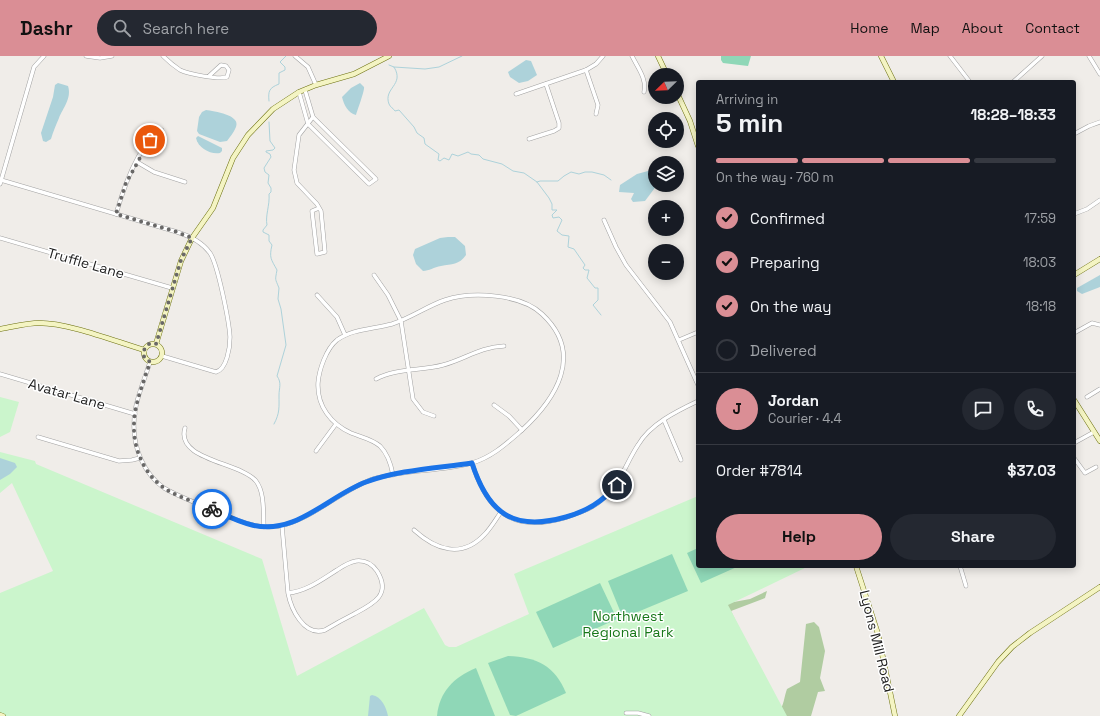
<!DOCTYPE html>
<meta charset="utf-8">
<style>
:root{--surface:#171b24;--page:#242831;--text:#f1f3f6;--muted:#9ea1a6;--line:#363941;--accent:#da8e95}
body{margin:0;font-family:"Space Grotesk",sans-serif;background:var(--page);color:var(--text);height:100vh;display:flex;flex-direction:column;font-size:15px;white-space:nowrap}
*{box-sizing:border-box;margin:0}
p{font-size:13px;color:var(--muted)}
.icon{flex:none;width:22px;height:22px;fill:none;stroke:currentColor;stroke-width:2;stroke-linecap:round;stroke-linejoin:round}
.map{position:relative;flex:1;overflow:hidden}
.drawer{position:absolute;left:696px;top:24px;width:380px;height:488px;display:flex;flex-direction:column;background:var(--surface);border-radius:4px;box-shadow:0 2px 10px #0003}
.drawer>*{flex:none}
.needle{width:26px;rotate:247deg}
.fabs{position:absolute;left:648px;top:12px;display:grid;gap:8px}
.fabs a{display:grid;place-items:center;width:36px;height:36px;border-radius:50%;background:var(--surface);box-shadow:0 2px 10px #0003;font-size:20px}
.pin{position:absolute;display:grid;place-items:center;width:34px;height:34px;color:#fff;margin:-17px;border:2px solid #fff;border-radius:50%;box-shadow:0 1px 4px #0007}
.courier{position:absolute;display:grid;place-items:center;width:40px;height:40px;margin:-20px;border:3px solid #1a73e8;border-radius:50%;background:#fff;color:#222;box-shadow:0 1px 5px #0007}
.summary em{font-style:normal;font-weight:600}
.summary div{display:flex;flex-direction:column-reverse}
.summary{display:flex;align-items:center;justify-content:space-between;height:68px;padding:0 20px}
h1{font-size:26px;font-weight:600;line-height:30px}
.bar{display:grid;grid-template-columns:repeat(4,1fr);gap:6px 4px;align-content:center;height:48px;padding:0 20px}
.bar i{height:5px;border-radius:3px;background:var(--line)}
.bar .selected{background:var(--accent)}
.bar p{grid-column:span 4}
.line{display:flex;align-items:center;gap:10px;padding:0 20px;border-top:1px solid var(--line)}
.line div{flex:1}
.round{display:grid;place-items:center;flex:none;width:42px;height:42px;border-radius:21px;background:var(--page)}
ol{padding:0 20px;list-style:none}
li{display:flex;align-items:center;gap:12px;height:44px}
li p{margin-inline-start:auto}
li .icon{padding:4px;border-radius:50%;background:var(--accent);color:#111;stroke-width:4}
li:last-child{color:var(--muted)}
li i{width:22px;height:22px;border:2px solid var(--line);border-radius:50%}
.button{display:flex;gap:8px;margin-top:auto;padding:8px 20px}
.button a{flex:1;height:46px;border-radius:24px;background:var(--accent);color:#111;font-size:16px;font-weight:600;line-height:46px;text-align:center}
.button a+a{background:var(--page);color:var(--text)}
header{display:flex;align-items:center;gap:24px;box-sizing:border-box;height:56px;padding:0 20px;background:var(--accent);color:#111}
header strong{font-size:19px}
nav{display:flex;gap:22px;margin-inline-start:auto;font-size:14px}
.search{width:280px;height:36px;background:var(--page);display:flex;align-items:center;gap:10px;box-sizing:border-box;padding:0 14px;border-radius:22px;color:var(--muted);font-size:15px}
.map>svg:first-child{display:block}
.forest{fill:#b0cca1}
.park{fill:#cbf5cc}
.pitch{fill:#8fd7b7}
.water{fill:#add2da}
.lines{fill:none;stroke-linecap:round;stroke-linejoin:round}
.stream{stroke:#add2da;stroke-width:1}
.street-casing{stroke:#a2a2a2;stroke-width:4.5}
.secondary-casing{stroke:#6c7010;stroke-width:5.5}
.street{stroke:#fff;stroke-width:3.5}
.secondary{stroke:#f4f4c3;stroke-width:4.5}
.done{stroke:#696867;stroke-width:4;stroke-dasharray:0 7.2}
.route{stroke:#1a73e8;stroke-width:5}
.labels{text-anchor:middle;stroke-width:3;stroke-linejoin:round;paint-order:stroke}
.street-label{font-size:14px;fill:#212121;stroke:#fff}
.park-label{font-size:14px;fill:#177719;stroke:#fff}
</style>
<header>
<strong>Dashr</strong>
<div class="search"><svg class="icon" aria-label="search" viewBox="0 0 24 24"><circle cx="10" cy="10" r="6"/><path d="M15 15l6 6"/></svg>Search here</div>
<nav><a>Home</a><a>Map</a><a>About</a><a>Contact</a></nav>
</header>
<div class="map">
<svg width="1100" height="660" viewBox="0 0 1100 660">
<rect width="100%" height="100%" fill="#f0ede9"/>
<path class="forest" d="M767,535L765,542L731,555L779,656C784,649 784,641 787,633L800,626L806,568L814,566L819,571L825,595L820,622L825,635L818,636L811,660H682L723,548L750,543Z"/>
<g class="park">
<path d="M0,341L19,346L10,376L0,381Z"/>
<path d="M0,396L35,405L36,408L262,503L297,620L424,552L445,589L449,591H456L529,558L514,518L698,440V510H809L728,549L787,660H0V537L53,515L12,427L0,437Z"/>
</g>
<g class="pitch">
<path d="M721,0H751L748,10L723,7L721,4Z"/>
<path d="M698,492V510H739L701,527L687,497Z"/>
<path d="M672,498L688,535L623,562L608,525Z"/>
<path d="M600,527L617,563L553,592L536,556Z"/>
<path d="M508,600C537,601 555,610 566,637L516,660L510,659L488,607Z"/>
<path d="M476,612L495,660H437C439,636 454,621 476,612Z"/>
</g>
<g class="water">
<path d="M526,4L531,5L537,19L528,25L519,27L510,21L508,16Z"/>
<path d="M58,27L68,30C72,42 63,52 59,62C56,69 53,76 51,83L46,86L43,85L41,77L53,41L55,29Z"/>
<path d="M360,27L364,31C365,34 357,55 356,59C348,57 344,49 342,41L351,32Z"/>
<path d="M206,54C214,55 241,59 236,71C234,76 230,81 227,85L220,86L199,78L197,75L199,61L202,56Z"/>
<path d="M198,80L222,92V95L220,97C211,99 198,92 196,82Z"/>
<path d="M648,115H651L655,119V129H657L645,145L633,146L631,143L634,137L619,136L620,129L637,118Z"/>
<path d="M448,181H455L465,190L466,199C459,209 452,208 441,210C434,211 429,215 423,215L416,208L413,199L415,193L440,182Z"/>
<path d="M1100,219V231L1082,238L1077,235V232Z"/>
<path d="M0,402L15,407L17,411L10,418L0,424Z"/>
<path d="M372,639C382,641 386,651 388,660H368L370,640Z"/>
</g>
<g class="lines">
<g class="stream">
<path d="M389,9L394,11C405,29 383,32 389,48C390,51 394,53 395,55L399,54L414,71L417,77L424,82L425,88L439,98L438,104L440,105L444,102L449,104L452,98L458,100L468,96L471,98L479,99L483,103L502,108L513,115L524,117L537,126L549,142L552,148V154H557L552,159L553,162L559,161L562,164L557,175L562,179L569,180L568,191L574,193L585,209L583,212L585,214H589L587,222L595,232H598V244L593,249L601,259"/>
<path d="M394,11L425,13L439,11L462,0"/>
<path d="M269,45C268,35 269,32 279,28V17L285,14V11L280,6L286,0"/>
<path d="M269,66L270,85L275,92L273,94L266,95V96L270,98L271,101L264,112L265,116L269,119L268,127L271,132V136L269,138C270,149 265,160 267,169L263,174V176L269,179V185L272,189C269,202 271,203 277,214C275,225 275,222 279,232L278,243L281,253L286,289L277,320C282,327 279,332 279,339C279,351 280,357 274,368"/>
<path d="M537,126L540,125H558L564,120L571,116L579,118L585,116H592L604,119L611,124"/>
</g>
<defs>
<g id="street">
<path d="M86,0L100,2L112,0"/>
<path d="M163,0C168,5 174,10 180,14C188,18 219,24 227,21L229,14L226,10L221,9L209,20"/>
<path d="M295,0L308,11L316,29"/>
<path d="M632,0C638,12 647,23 644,36"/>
<path d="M950,0L970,26"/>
<path d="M1089,0L1100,18"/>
<path d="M586,14L598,49L596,58"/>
<path d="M1013,26L1042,0"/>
<path d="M299,36L308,68L369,128L376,123L313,61L305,34"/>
<path d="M516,38L586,14L596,8L603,0"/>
<path d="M313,61L299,79L294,114L297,127L317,148L321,155L325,196L317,198L312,155L319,152"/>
<path d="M1074,78L1089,70L1100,66"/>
<path d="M529,83L554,75L559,72V67L546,28"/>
<path d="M137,106L154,116L185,126"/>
<path d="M1,124L177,176C190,180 202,186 210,197C218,209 229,265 230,281C230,291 227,313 216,316L162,300"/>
<path d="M0,128L34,11L44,0"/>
<path d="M116,158C123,134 139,86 162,74"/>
<path d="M1074,158L1087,153L1100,144"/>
<path d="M604,164L616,191L626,209L670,266L698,329"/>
<path d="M0,182L172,232"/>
<path d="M374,219L388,239L401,265L413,343L423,356L434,360"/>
<path d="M317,239L337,261L345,279"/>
<path d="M1074,277L1092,267L1100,269"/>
<path d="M679,284L698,276"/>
<path d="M150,306C144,325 134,347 134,367C133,392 144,418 164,432C179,441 197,447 213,454C235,463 259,476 284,469C315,461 341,434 373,423C405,413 440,416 472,407C492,401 506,388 521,375C556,343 585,298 542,258C521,238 472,235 445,244C427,250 411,262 392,268C374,273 352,273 337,284C326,293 319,314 318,327C317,350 331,368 351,377C361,381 372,383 380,390C388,398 391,408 393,419"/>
<path d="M0,318L135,358"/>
<path d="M376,323C396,312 421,315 443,309C465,303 480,291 504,290"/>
<path d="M1087,341L1100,333"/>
<path d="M494,349L509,360L522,374"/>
<path d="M664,364L681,404"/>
<path d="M185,372C175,404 240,406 256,425C265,437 263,456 264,471"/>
<path d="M38,381L119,405L132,404L140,402"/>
<path d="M1074,387L1094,376"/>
<path d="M316,395L336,368"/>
<path d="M1074,402L1085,417L1096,411"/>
<path d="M472,407C487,455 512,477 564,462C579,457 593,453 604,442C621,427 626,407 638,389C650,368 677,355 698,345"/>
<path d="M282,470L288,537C291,553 304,581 325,574C335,568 344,563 354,558C373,548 392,539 377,515C372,508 365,504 356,505C349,506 343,510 337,514C321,524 307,535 288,537"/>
<path d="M414,474C436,494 462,503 485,478C491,472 496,463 501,456"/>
<path d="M960,510L966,530"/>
<path d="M626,657H638L649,660"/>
</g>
<g id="secondary">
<path d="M658,0L667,19"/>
<path d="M881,0L894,26"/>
<path d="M677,37L690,65L698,90"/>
<path d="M1074,219L1100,203"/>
<path d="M0,273C13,271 26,267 39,267C69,267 114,285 144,294"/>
<circle cx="153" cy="297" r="9"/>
<path d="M156,288L181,205L192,182L213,152L233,102L248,79L273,53L299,36L316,29L354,18L389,0"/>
<path d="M1074,344L1100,385"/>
<path d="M856,510L878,578L895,660"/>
<path d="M0,659L3,660"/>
<path d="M959,660L998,606L1012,591L1030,577L1100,531"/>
</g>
</defs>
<use href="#street" class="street-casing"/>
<use href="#secondary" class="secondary-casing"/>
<use href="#street" class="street"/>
<use href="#secondary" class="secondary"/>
</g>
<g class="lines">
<path class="done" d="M150,84L126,127L116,158L177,176L192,182L181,204L156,288H149L144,294V301L150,306C144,325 134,349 134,368C133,394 145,420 167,434C181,442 197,447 212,453"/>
<path class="route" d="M212,453C225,459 238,466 252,469C296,480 328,440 366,426C398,414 438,412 472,407C488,457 513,476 566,461C587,455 602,446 617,429"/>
</g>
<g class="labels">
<g class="street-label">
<text transform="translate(86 207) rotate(16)" y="5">Truffle Lane</text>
<text transform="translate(67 338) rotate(16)" y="5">Avatar Lane</text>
<text transform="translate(877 585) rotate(76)" y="5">Lyons Mill Road</text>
</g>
<g class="park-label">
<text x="628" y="565">Northwest<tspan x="628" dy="16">Regional Park</tspan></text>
</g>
</g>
</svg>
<div class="fabs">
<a><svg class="needle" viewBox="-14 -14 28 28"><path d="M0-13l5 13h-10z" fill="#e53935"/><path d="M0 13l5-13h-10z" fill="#9ea1a6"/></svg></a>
<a><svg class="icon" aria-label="locate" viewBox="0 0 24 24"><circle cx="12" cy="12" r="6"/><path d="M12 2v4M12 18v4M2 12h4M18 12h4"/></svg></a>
<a><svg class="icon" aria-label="layers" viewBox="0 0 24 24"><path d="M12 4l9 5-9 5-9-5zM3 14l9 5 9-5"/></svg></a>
<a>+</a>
<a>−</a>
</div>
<div class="pin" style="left:150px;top:84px;background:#ea580c"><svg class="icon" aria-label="bag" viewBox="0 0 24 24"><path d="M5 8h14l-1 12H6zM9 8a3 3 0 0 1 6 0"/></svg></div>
<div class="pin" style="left:617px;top:429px;background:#1f2937"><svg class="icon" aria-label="home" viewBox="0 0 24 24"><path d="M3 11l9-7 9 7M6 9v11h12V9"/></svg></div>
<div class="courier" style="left:212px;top:453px"><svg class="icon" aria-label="bike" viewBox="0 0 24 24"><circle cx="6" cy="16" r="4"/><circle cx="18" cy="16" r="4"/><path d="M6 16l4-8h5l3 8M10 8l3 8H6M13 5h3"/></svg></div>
<section class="drawer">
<div class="summary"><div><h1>5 min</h1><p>Arriving in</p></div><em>18:28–18:33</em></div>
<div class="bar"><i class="selected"></i><i class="selected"></i><i class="selected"></i><i></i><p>On the way · 760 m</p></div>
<ol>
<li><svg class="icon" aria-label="check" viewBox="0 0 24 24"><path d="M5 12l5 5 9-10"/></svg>Confirmed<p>17:59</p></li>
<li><svg class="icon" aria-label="check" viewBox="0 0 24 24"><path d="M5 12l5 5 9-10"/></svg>Preparing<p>18:03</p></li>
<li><svg class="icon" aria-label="check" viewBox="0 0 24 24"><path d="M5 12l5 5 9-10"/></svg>On the way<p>18:18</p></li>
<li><i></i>Delivered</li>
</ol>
<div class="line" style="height:72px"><b class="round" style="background:var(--accent);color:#111">J</b><div><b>Jordan</b><p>Courier · 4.4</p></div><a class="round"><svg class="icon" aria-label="chat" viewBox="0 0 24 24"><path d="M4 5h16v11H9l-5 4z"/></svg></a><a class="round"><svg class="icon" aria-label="phone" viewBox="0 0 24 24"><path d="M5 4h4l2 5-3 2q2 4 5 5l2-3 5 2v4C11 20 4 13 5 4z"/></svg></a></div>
<div class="line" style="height:52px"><div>Order #7814</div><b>$37.03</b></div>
<div class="button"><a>Help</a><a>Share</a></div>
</section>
</div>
